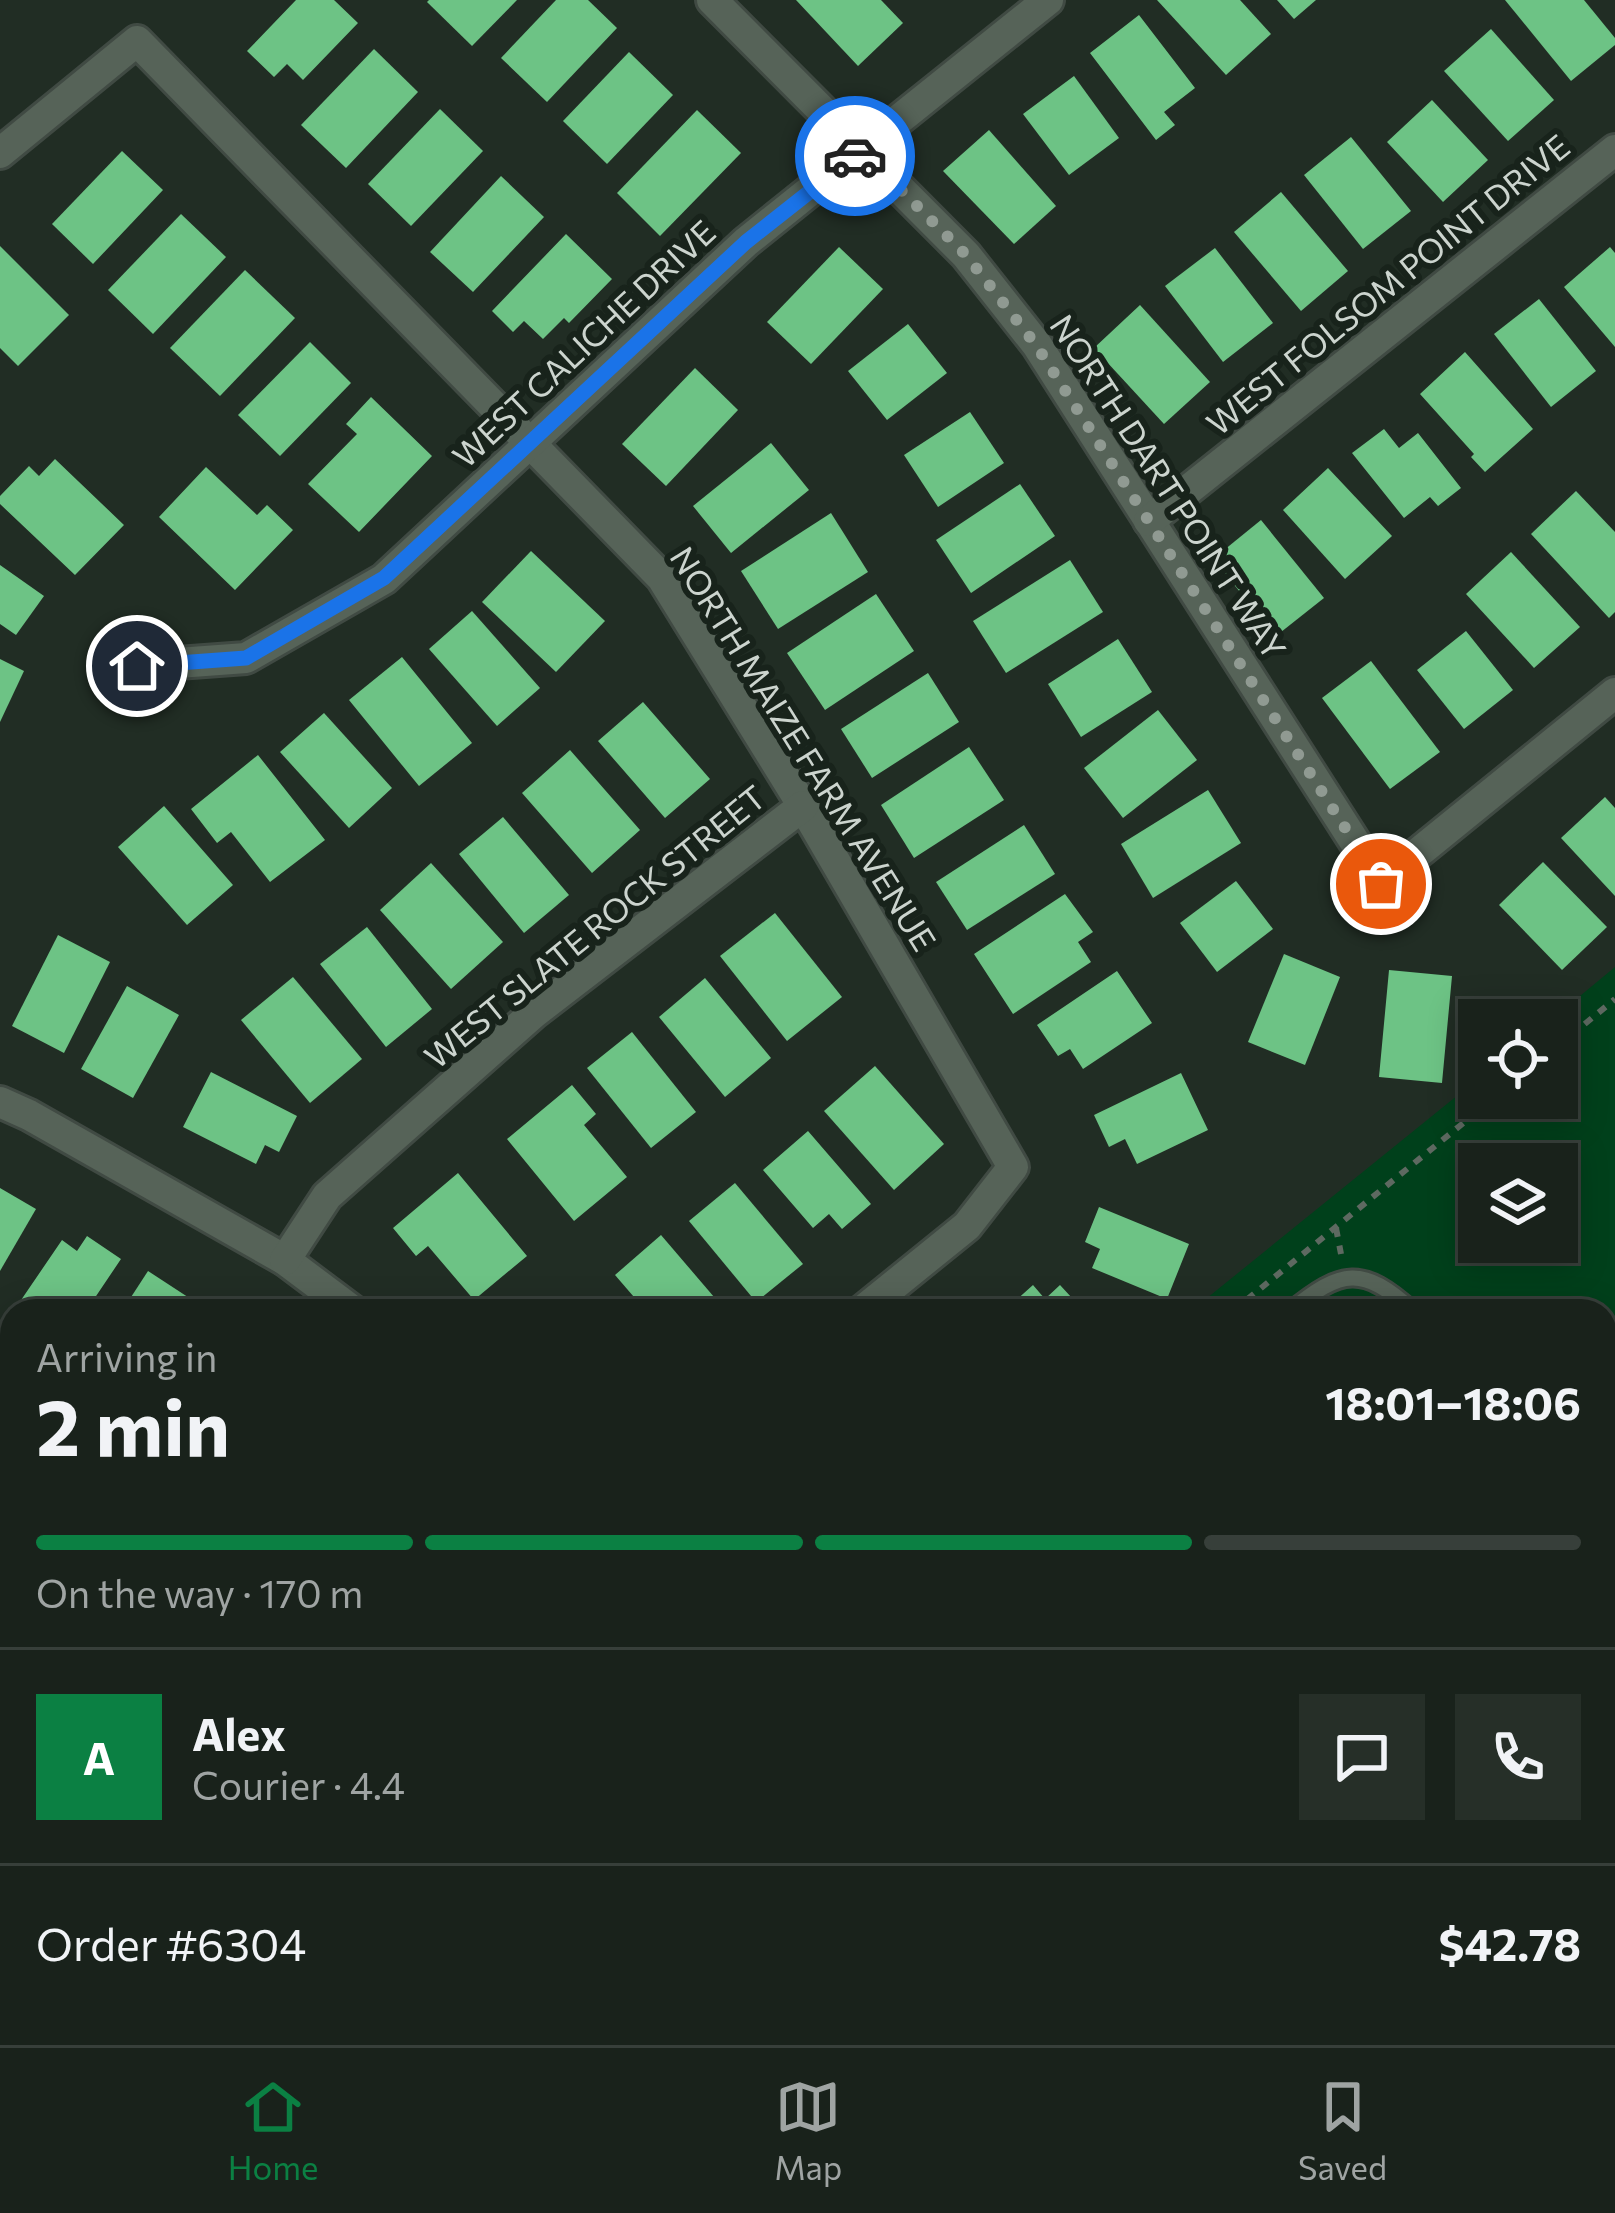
<!DOCTYPE html>
<meta charset="utf-8">
<style>
:root{--surface:#19221b;--page:#262f28;--text:#f1f3f6;--muted:#9fa4a3;--line:#373f3a;--accent:#0b8043}
body{margin:0;font-family:Commissioner,sans-serif;background:var(--page);color:var(--text);height:100vh;display:flex;flex-direction:column;font-size:45px;white-space:nowrap}
*{box-sizing:border-box;margin:0}
p{font-size:39px;color:var(--muted)}
.icon{flex:none;width:66px;height:66px;fill:none;stroke:currentColor;stroke-width:2;stroke-linecap:round;stroke-linejoin:round}
.map{position:relative;flex:1;overflow:hidden}
.panel{position:absolute;left:0px;top:1299px;width:1617px;height:747px;display:flex;flex-direction:column;background:var(--surface);border-radius:36px 36px 0 0;box-shadow:0 6px 30px #0003,0 0 0 3px var(--line)}
.panel>*{flex:none}
.fabs{position:absolute;left:1458px;top:999px;display:grid;gap:24px}
.fabs a{display:grid;place-items:center;width:120px;height:120px;border-radius:0px;background:var(--surface);box-shadow:0 6px 30px #0003,0 0 0 3px var(--line);font-size:60px}
.pin{position:absolute;display:grid;place-items:center;width:102px;height:102px;color:#fff;margin:-51px;border:6px solid #fff;border-radius:50%;box-shadow:0 3px 12px #0007}
.courier{position:absolute;display:grid;place-items:center;width:120px;height:120px;margin:-60px;border:9px solid #1a73e8;border-radius:50%;background:#fff;color:#222;box-shadow:0 3px 15px #0007}
.headline em{font-style:normal;font-weight:700}
.headline div{display:flex;flex-direction:column-reverse}
.headline{display:flex;align-items:center;justify-content:space-between;height:204px;padding:0 36px}
h1{font-size:78px;font-weight:700;line-height:90px}
.bar{display:grid;grid-template-columns:repeat(4,1fr);gap:18px 12px;align-content:center;height:144px;padding:0 36px}
.bar i{height:15px;border-radius:9px;background:var(--line)}
.bar .selected{background:var(--accent)}
.bar p{grid-column:span 4}
.line{display:flex;align-items:center;gap:30px;padding:0 36px;border-top:3px solid var(--line)}
.line div{flex:1}
.round{display:grid;place-items:center;flex:none;width:126px;height:126px;border-radius:0px;background:var(--page)}
.dock{display:flex;justify-content:space-around;align-items:center;height:168px;border-top:3px solid var(--line);background:var(--surface);font-size:33px;color:var(--muted)}
.dock a{display:grid;justify-items:center;gap:6px}
.dock .selected{color:var(--accent)}
.map>svg:first-child{display:block}
.green{fill:#00401b;fill-rule:evenodd}
.building{fill:#6dc385}
.lines{fill:none;stroke-linecap:round;stroke-linejoin:round}
.lane-casing{stroke:#404a43;stroke-width:21}
.street-casing{stroke:#404a43;stroke-width:36}
.secondary-casing{stroke:#404a43;stroke-width:36}
.path{stroke:#5e6961;stroke-width:6;stroke-dasharray:9 9;stroke-linecap:butt}
.lane{stroke:#566358;stroke-width:15}
.street{stroke:#566358;stroke-width:30}
.secondary{stroke:#467e5c;stroke-width:30}
.done{stroke:#909a92;stroke-width:12;stroke-dasharray:0 21.6}
.route{stroke:#1a73e8;stroke-width:15}
.labels{text-anchor:middle;stroke-width:12;stroke-linejoin:round;paint-order:stroke}
.street-label{font-size:33px;fill:#ccd4ce;stroke:#18231b}
</style>
<div class="map">
<svg width="1615" height="2045" viewBox="0 0 1615 2045">
<rect width="100%" height="100%" fill="#212d24"/>
<g class="green">
<path d="M1615,967V1999L1605,2010V1311H1191L1479,1078V1098H1557V1020H1551ZM1479,1164H1557V1242H1479Z"/>
<path d="M635,2034H1584L1574,2045H647Z"/>
</g>
<g class="building">
<path d="M296,0H334L358,23L303,80L287,64L274,77L247,51Z"/>
<path d="M429,0H517L472,46L427,2Z"/>
<path d="M556,0H588L617,28L547,102L501,58Z"/>
<path d="M796,0H881L903,23L858,66Z"/>
<path d="M1157,0H1240L1271,34L1226,75Z"/>
<path d="M1277,0H1316L1294,19Z"/>
<path d="M1505,0H1584L1615,38V45L1571,81Z"/>
<path d="M1139,15L1195,88L1164,112L1175,125L1156,140L1090,53Z"/>
<path d="M1491,29L1554,100L1508,141L1444,71Z"/>
<path d="M374,49L418,92L346,168L301,125Z"/>
<path d="M629,52L673,95L607,164L563,121Z"/>
<path d="M1074,76L1119,138L1069,175L1023,114Z"/>
<path d="M1432,100L1488,160L1443,202L1387,142Z"/>
<path d="M440,109L483,151L411,226L368,184Z"/>
<path d="M697,110L741,153L660,236L617,193Z"/>
<path d="M989,130L1056,206L1014,244L943,171Z"/>
<path d="M1351,137L1411,211L1363,249L1304,175Z"/>
<path d="M122,151L163,190L93,264L52,224Z"/>
<path d="M501,176L544,217L473,292L430,252Z"/>
<path d="M1281,192L1348,271L1301,311L1234,232Z"/>
<path d="M181,214L226,257L153,334L108,290Z"/>
<path d="M566,234L612,279L569,323L564,318L543,339L524,321L513,332L492,311Z"/>
<path d="M0,246L69,315L18,366L0,348Z"/>
<path d="M839,247L883,289L811,364L767,322Z"/>
<path d="M1610,247L1615,253V347L1564,287Z"/>
<path d="M1215,248L1273,323L1223,362L1165,286Z"/>
<path d="M245,270L295,318L220,396L170,348Z"/>
<path d="M1539,299L1596,371L1551,407L1494,334Z"/>
<path d="M1140,305L1210,382L1164,424L1094,348Z"/>
<path d="M908,324L947,373L887,420L848,371Z"/>
<path d="M310,342L351,383L280,456L238,415Z"/>
<path d="M1465,352L1533,429L1485,472L1471,457L1474,454L1420,394Z"/>
<path d="M695,368L738,410L666,486L622,444Z"/>
<path d="M371,397L432,456L359,532L308,484L357,434L346,424Z"/>
<path d="M970,412L1004,463L938,507L904,455Z"/>
<path d="M1384,429L1399,448L1418,433L1461,488L1438,506L1430,497L1404,518L1352,453Z"/>
<path d="M771,443L809,490L731,553L693,506Z"/>
<path d="M55,459L124,525L75,575L0,504V496L29,466L39,476Z"/>
<path d="M206,467L257,515L267,505L293,530L235,590L159,517Z"/>
<path d="M1328,468L1392,536L1345,579L1283,510Z"/>
<path d="M1020,484L1055,536L971,593L936,540Z"/>
<path d="M1576,491L1615,532V612L1609,618L1531,534Z"/>
<path d="M831,513L868,572L778,629L741,571Z"/>
<path d="M1261,520L1324,598L1276,636L1213,559Z"/>
<path d="M531,551L605,621L556,672L482,602Z"/>
<path d="M1511,552L1580,627L1534,668L1466,594Z"/>
<path d="M1070,560L1103,612L1006,673L973,621Z"/>
<path d="M0,565L44,596L16,635L0,624Z"/>
<path d="M876,594L914,651L825,710L787,653Z"/>
<path d="M472,611L540,688L497,726L429,649Z"/>
<path d="M1466,631L1513,690L1464,729L1417,670Z"/>
<path d="M1118,639L1152,692L1081,737L1048,684Z"/>
<path d="M402,657L472,743L419,786L349,700Z"/>
<path d="M0,659L24,671L0,722Z"/>
<path d="M1371,661L1440,752L1390,789L1322,698Z"/>
<path d="M928,673L959,722L872,778L841,729Z"/>
<path d="M643,702L710,779L665,818L598,741Z"/>
<path d="M1158,710L1197,760L1123,818L1084,768Z"/>
<path d="M324,713L392,788L349,828L280,752Z"/>
<path d="M969,747L1004,800L914,858L881,805Z"/>
<path d="M570,750L640,830L592,873L522,793Z"/>
<path d="M258,755L325,840L270,882L231,832L217,843L191,809Z"/>
<path d="M1208,790L1241,843L1153,898L1121,844Z"/>
<path d="M1605,797L1615,808V896L1561,838Z"/>
<path d="M164,806L233,885L187,925L118,847Z"/>
<path d="M503,817L569,895L524,933L459,854Z"/>
<path d="M1024,825L1055,874L967,930L936,882Z"/>
<path d="M1543,862L1607,927L1562,970L1499,905Z"/>
<path d="M431,863L503,942L451,989L380,910Z"/>
<path d="M1236,881L1273,929L1217,972L1180,923Z"/>
<path d="M1065,894L1093,932L1078,942L1091,962L1013,1014L974,954Z"/>
<path d="M775,913L842,997L787,1041L720,956Z"/>
<path d="M367,927L432,1009L386,1047L320,964Z"/>
<path d="M58,935L110,962L64,1053L12,1026Z"/>
<path d="M1284,954L1340,977L1305,1065L1248,1042Z"/>
<path d="M1389,970L1452,976L1442,1083L1379,1077Z"/>
<path d="M1117,971L1152,1023L1083,1069L1070,1049L1058,1056L1037,1025Z"/>
<path d="M293,977L362,1059L310,1103L241,1020Z"/>
<path d="M705,978L771,1058L725,1097L659,1017Z"/>
<path d="M127,986L179,1015L133,1098L81,1069Z"/>
<path d="M632,1032L696,1112L651,1148L587,1068Z"/>
<path d="M875,1066L944,1144L894,1190L824,1111Z"/>
<path d="M211,1072L297,1116L279,1152L265,1145L256,1164L183,1127Z"/>
<path d="M1181,1073L1208,1130L1137,1164L1125,1139L1109,1147L1094,1115Z"/>
<path d="M572,1085L596,1114L584,1125L627,1177L574,1221L507,1139Z"/>
<path d="M808,1131L871,1204L842,1229L829,1214L813,1228L763,1170Z"/>
<path d="M458,1173L527,1256L474,1300L428,1246L416,1256L393,1228Z"/>
<path d="M735,1183L803,1264L756,1302L689,1221Z"/>
<path d="M0,1188L36,1209L0,1271Z"/>
<path d="M1099,1207L1189,1244L1167,1299L1092,1268L1100,1249L1085,1242Z"/>
<path d="M661,1235L726,1311H646L615,1275Z"/>
<path d="M87,1236L121,1259L86,1311H24L17,1306L62,1240L77,1251Z"/>
<path d="M148,1271L197,1303L192,1311H122Z"/>
<path d="M1033,1285L1045,1299L1060,1285L1084,1311H1004Z"/>
</g>
<g class="lines">
<defs>
<g id="lane">
<path d="M1290,1311C1342,1269 1362,1265 1413,1311"/>
<path d="M1605,1484L1615,1493"/>
</g>
<g id="street">
<path d="M712,0L966,255L1037,345L1381,883L1615,693"/>
<path d="M0,153L137,41L662,578L803,806L1013,1167L967,1226L862,1311"/>
<path d="M1149,521L1615,150"/>
<path d="M137,666L246,658L384,579L746,242L1048,0"/>
<path d="M0,1102L29,1115L285,1260L353,1311"/>
<path d="M285,1260L327,1196L534,1013L803,806"/>
</g>
<g id="secondary">
<path d="M0,1660L12,1668"/>
<path d="M474,2034L486,2045"/>
</g>
</defs>
<use href="#lane" class="lane-casing"/>
<use href="#street" class="street-casing"/>
<use href="#secondary" class="secondary-casing"/>
<g class="path">
<path d="M1557,1047L1615,999"/>
<path d="M1336,1228L1341,1254"/>
<path d="M1233,1311L1494,1098"/>
<path d="M0,1514L12,1513"/>
<path d="M1605,1860L1615,1849"/>
<path d="M865,2034L878,2045"/>
<path d="M1435,2045L1447,2034"/>
</g>
<use href="#lane" class="lane"/>
<use href="#street" class="street"/>
<use href="#secondary" class="secondary"/>
</g>
<g class="lines">
<path class="done" d="M855,156L862,151L966,255L1036,345L1381,884"/>
<path class="route" d="M137,666L246,658L384,578L746,242L855,156"/>
</g>
<g class="labels">
<g class="street-label">
<text transform="translate(1388 285) rotate(-39)" y="12">WEST FOLSOM POINT DRIVE</text>
<text transform="translate(584 344) rotate(-43)" y="12">WEST CALICHE DRIVE</text>
<text transform="translate(1168 487) rotate(57)" y="12">NORTH DART POINT WAY</text>
<text transform="translate(803 749) rotate(58)" y="12">NORTH MAIZE FARM AVENUE</text>
<text transform="translate(595 927) rotate(-39)" y="12">WEST SLATE ROCK STREET</text>
</g>
</g>
</svg>
<div class="fabs">
<a><svg class="icon" aria-label="locate" viewBox="0 0 24 24"><circle cx="12" cy="12" r="6"/><path d="M12 2v4M12 18v4M2 12h4M18 12h4"/></svg></a>
<a><svg class="icon" aria-label="layers" viewBox="0 0 24 24"><path d="M12 4l9 5-9 5-9-5zM3 14l9 5 9-5"/></svg></a>
</div>
<div class="pin" style="left:1381px;top:884px;background:#ea580c"><svg class="icon" aria-label="bag" viewBox="0 0 24 24"><path d="M5 8h14l-1 12H6zM9 8a3 3 0 0 1 6 0"/></svg></div>
<div class="pin" style="left:137px;top:666px;background:#1f2937"><svg class="icon" aria-label="home" viewBox="0 0 24 24"><path d="M3 11l9-7 9 7M6 9v11h12V9"/></svg></div>
<div class="courier" style="left:855px;top:156px"><svg class="icon" aria-label="car" viewBox="0 0 24 24"><path d="M5 17H2v-5l4-1 3-4h7l3 4 3 1v5h-3M9 17h6M6 11h13"/><circle cx="7" cy="17" r="2"/><circle cx="17" cy="17" r="2"/></svg></div>
<section class="panel">
<div class="headline"><div><h1>2 min</h1><p>Arriving in</p></div><em>18:01–18:06</em></div>
<div class="bar"><i class="selected"></i><i class="selected"></i><i class="selected"></i><i></i><p>On the way · 170 m</p></div>
<div class="line" style="height:216px"><b class="round" style="background:var(--accent);color:#fff">A</b><div><b>Alex</b><p>Courier · 4.4</p></div><a class="round"><svg class="icon" aria-label="chat" viewBox="0 0 24 24"><path d="M4 5h16v11H9l-5 4z"/></svg></a><a class="round"><svg class="icon" aria-label="phone" viewBox="0 0 24 24"><path d="M5 4h4l2 5-3 2q2 4 5 5l2-3 5 2v4C11 20 4 13 5 4z"/></svg></a></div>
<div class="line" style="height:156px"><div>Order #6304</div><b>$42.78</b></div>
</section>
</div>
<nav class="dock">
<a class="selected"><svg class="icon" aria-label="home" viewBox="0 0 24 24"><path d="M3 11l9-7 9 7M6 9v11h12V9"/></svg>Home</a>
<a><svg class="icon" aria-label="map" viewBox="0 0 24 24"><path d="M3 6l6-2 6 2 6-2v14l-6 2-6-2-6 2zM9 4v14M15 6v14"/></svg>Map</a>
<a><svg class="icon" aria-label="saved" viewBox="0 0 24 24"><path d="M7 4h10v16l-5-4-5 4z"/></svg>Saved</a>
</nav>
